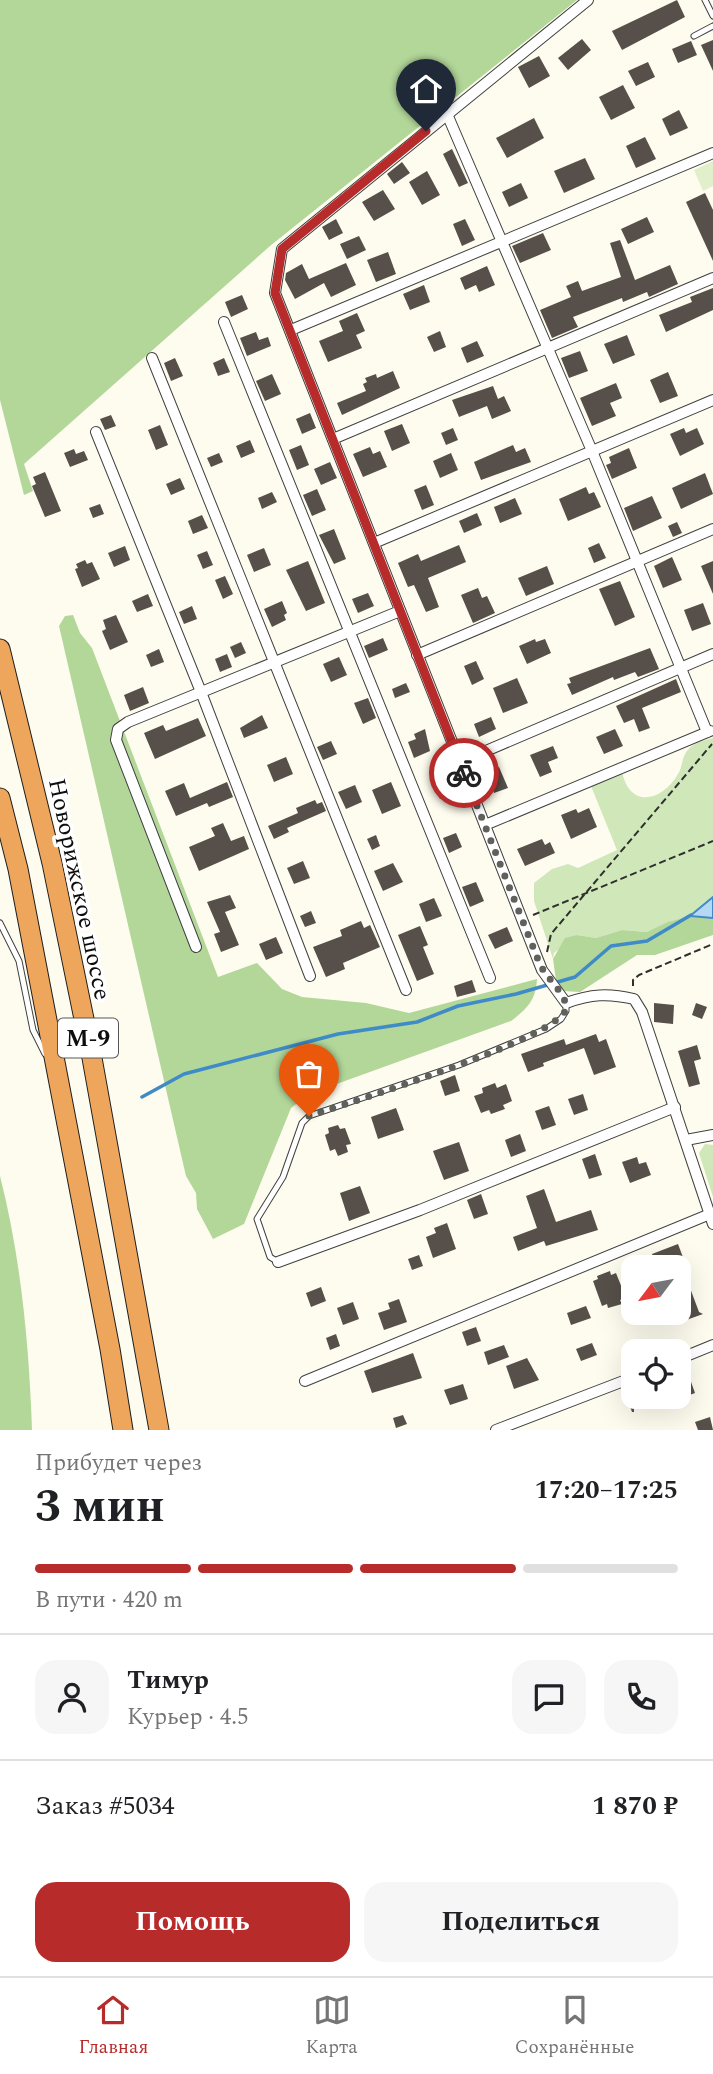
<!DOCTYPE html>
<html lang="ru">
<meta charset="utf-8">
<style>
:root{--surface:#fff;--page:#f6f6f6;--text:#202124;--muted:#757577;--line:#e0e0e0;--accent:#b82b2b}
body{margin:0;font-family:Spectral,serif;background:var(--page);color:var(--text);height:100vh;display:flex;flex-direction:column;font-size:26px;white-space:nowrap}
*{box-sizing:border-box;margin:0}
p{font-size:23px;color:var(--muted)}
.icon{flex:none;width:38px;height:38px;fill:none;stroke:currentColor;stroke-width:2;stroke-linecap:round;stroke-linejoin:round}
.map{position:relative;height:1430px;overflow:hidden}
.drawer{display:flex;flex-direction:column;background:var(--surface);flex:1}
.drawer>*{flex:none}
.needle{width:46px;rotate:238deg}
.controls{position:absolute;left:621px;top:1255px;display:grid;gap:14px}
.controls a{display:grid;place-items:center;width:70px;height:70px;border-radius:14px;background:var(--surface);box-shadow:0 7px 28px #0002;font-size:35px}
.pin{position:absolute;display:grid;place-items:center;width:60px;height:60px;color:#fff;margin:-72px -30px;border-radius:50% 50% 50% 0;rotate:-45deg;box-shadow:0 0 7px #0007}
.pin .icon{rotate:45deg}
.courier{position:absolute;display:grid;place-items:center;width:70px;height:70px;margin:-35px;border:5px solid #b82b2b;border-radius:50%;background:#fff;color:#222;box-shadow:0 2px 9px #0007}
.overview em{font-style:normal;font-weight:700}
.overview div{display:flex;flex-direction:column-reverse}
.overview{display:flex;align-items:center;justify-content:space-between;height:119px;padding:0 35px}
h1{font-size:46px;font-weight:700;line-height:52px}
.bar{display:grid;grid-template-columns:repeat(4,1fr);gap:10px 7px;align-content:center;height:84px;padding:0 35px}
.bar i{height:9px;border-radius:5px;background:var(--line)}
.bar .selected{background:var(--accent)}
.bar p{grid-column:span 4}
.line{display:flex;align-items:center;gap:18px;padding:0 35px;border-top:2px solid var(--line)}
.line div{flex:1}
.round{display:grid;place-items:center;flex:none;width:74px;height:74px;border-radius:21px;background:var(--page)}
.cta{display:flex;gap:14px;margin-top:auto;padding:14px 35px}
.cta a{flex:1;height:80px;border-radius:21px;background:var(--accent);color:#fff;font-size:28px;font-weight:700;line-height:80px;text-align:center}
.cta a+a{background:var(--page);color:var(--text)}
.tabs{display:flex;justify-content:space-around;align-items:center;height:98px;border-top:2px solid var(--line);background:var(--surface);font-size:19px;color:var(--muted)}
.tabs a{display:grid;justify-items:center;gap:4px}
.tabs .selected{color:var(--accent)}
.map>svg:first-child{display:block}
.green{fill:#cfe7b9}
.forest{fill:#b2d799}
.pitch{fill:#e1efcb}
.water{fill:#b5d9f4;stroke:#3f8bc8;stroke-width:2}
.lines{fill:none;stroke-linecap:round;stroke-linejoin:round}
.stream{stroke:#3f8bc8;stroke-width:3.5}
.building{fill:#564f4a}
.service-casing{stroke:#404040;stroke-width:7}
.minor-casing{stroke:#404040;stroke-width:12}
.motorway-casing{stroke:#1e1e1e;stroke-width:21}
.path{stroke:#2f2f2f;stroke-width:2;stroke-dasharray:7 3.5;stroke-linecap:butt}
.service{stroke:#fff;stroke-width:5}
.minor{stroke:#fff;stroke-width:10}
.motorway{stroke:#eea65c;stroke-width:19}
.done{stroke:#61615c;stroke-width:7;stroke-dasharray:0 12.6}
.route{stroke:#b82b2b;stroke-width:9}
.labels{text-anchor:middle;stroke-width:7;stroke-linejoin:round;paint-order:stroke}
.shield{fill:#fff;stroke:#565656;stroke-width:2}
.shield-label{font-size:23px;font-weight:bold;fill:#0d0d0d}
.street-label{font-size:24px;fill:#0d0d0d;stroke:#fff}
</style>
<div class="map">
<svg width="713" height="1430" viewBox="0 0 713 1430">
<rect width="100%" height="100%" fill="#fefcee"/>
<g class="green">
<path d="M713,738V897L690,916L647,932L622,930L596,938L577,935L554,953L553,959L534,901V883L552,869L568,864L578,868L617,850L591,786L622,771C629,809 662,802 678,774C682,768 682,760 685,754C691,743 702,741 713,738Z"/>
<path d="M705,1144L713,1145V1197L699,1153Z"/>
</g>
<g class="forest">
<path d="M0,0H577L270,246L24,464L33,491L24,495L0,400Z"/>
<path d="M73,615L80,633L92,648L218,977L257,963L282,989L302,997L366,1003L409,1013L537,979C536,1000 527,1009 511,1021L309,1094L291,1108L244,1224L213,1239L197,1209L196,1193L186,1176L59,626L65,616Z"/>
<path d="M699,914L713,918V935L655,955H637L580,992L563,991L556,980L553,959L565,938L577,935L596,938L622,930L647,932L668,922Z"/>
<path d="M0,1176C21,1259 29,1344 32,1430H0Z"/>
</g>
<path class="pitch" d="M713,161V186L703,191L694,170Z"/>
<path class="water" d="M713,897V918L690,916Z"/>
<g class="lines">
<path class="stream" d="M142,1097L184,1074L338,1034L417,1022L458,1006L516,994L575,977L611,946L647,941L691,915"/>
</g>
<g class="building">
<path d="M677,0L685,17L622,50L612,31Z"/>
<path d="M582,39L591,50L568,70L558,58Z"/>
<path d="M713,40V71L701,45Z"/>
<path d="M691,41L697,55L678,63L672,49Z"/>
<path d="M539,56L550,76L529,88L518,67Z"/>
<path d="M648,62L655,77L636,86L628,71Z"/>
<path d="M623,85L635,108L611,120L599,97Z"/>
<path d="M679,110L688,128L670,136L662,119Z"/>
<path d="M534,118L544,138L507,158L496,138Z"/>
<path d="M645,137L656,159L636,168L626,146Z"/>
<path d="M452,149L468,183L459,187L443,154Z"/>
<path d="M585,158L595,179L564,193L554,171Z"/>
<path d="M402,162L410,173L394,184L387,174Z"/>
<path d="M427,171L440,195L422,205L409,182Z"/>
<path d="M521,183L528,198L509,207L502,192Z"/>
<path d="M383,190L395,209L374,221L362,202Z"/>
<path d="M705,193L713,210V261L686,202Z"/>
<path d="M647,217L654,232L628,244L621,229Z"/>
<path d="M336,219L343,233L329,240L322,227Z"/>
<path d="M465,219L475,240L462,246L453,224Z"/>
<path d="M543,233L551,250L520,263L512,246Z"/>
<path d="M359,236L366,250L347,259L340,244Z"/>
<path d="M620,240L635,280L670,265L678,284L649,297L647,292L623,302L622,298L573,317L578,327L552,338L540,310L571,297L566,286L578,281L582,291L621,277L610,243Z"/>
<path d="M388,252L396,274L376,282L367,260Z"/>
<path d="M346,263L356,285L331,297L324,283L295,299L285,280L286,273L302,264L309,279Z"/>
<path d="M487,266L495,285L479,292L476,285L465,290L460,278Z"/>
<path d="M424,285L430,302L410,310L403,294Z"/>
<path d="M713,288V310L666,332L659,315L692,302L690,297Z"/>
<path d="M242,295L248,309L231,317L225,302Z"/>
<path d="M357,313L365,331L356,335L362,348L328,362L319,341L343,331L339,321Z"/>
<path d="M440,331L446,347L434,352L427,337Z"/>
<path d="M256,332L259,340L268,337L271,346L247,356L240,338Z"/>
<path d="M627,335L635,355L613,364L604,344Z"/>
<path d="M477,341L484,356L467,363L461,348Z"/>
<path d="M580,351L588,371L569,378L561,358Z"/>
<path d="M175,358L183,376L171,381L164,363Z"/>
<path d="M224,358L230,372L218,376L213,363Z"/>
<path d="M393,371L400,388L342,415L337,403L366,391L363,384L367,382L365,378L376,374L377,378Z"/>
<path d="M668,372L678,396L660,403L650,380Z"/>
<path d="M272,374L281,394L265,401L256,381Z"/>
<path d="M616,383L622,398L610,403L616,416L592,426L580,398Z"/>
<path d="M493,386L498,399L504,396L511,411L492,419L487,406L459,417L452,400Z"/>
<path d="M310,413L316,428L302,434L296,419Z"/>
<path d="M111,415L116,426L105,430L100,419Z"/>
<path d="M402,424L410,443L392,451L384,431Z"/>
<path d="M160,425L168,445L156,450L148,430Z"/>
<path d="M453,428L458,440L446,445L441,433Z"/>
<path d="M684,428L686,433L697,428L704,444L680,456L670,434Z"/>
<path d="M250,440L255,452L241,458L236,446Z"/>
<path d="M301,445L309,465L297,470L289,450Z"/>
<path d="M513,445L516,452L525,448L531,462L481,480L474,462Z"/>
<path d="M370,447L373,454L380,451L387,467L363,477L353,454Z"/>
<path d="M629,448L637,468L612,479L606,465L611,463L609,457Z"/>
<path d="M74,449L76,454L84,451L88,460L70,467L64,453Z"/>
<path d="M219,453L223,462L211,467L207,458Z"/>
<path d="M451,453L458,470L440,478L433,461Z"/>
<path d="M330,462L337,478L321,485L314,469Z"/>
<path d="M45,472L61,511L45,517L32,486L36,484L33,477Z"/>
<path d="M705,473L713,494L681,509L672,488Z"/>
<path d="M180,478L185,489L171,495L166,484Z"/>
<path d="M426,485L434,505L422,510L414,490Z"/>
<path d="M586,487L589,494L594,492L601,507L568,521L559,499Z"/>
<path d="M317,489L326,510L312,516L303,495Z"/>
<path d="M272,492L277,502L262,509L258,498Z"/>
<path d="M652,496L662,518L633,531L624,508Z"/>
<path d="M515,498L522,514L500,523L494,507Z"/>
<path d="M100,504L104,514L93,518L89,508Z"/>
<path d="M477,513L482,525L464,533L459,521Z"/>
<path d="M202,515L208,528L193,534L188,521Z"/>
<path d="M677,522L682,533L673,537L668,526Z"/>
<path d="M334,529L346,559L334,564L319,535Z"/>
<path d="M599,543L606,558L594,563L588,548Z"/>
<path d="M459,545L466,562L428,578L439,607L426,612L414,585L408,587L398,563L418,554L421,561Z"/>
<path d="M125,546L130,560L114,567L108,553Z"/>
<path d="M264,548L271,565L254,572L247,555Z"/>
<path d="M207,551L213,565L203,569L197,555Z"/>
<path d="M672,557L682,580L663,588L654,566Z"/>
<path d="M85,560L87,564L92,562L100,579L82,587L75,569L78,568L76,564Z"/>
<path d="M308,561L325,603L306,611L286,570Z"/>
<path d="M713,561V594L701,566Z"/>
<path d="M547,566L554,584L526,596L518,578Z"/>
<path d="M225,576L233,594L223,599L215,580Z"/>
<path d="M620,581L635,617L615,626L599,589Z"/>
<path d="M478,588L482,598L487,596L495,613L473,623L461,595Z"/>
<path d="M368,593L374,606L358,613L352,599Z"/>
<path d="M148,594L153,606L137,612L132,601Z"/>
<path d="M282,601L287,613L284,615L286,620L272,627L264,609Z"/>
<path d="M703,603L711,624L692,631L684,610Z"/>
<path d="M192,606L197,619L184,624L179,612Z"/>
<path d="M116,615L128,642L110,650L102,631L106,629L103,620Z"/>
<path d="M383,638L388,650L369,658L364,646Z"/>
<path d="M535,639L536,642L545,639L551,653L527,664L519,646Z"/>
<path d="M241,642L246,653L235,658L230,647Z"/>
<path d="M650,648L659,669L638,677L635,672L614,680L613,677L572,695L567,684L571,683L569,678Z"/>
<path d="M159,649L164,662L151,667L146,655Z"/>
<path d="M227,654L232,667L220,672L215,659Z"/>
<path d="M339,657L347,675L331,682L323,664Z"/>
<path d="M476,661L484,679L472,685L464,666Z"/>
<path d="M517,678L528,703L503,713L493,688Z"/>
<path d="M676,679L681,692L642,708L650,728L639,732L634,719L624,723L616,706Z"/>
<path d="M406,683L410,692L395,698L392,689Z"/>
<path d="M143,687L149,703L130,711L124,695Z"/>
<path d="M368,698L376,718L363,724L354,703Z"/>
<path d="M262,715L268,728L244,738L240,728Z"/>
<path d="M491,717L496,729L479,737L474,724Z"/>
<path d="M198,718L206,736L155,759L144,733L163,725L166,731Z"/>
<path d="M425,729L430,751L414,758L408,742L416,739L414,734Z"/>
<path d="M615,729L623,746L604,754L596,737Z"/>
<path d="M331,741L337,754L323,760L317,747Z"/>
<path d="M553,746L558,758L548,762L552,772L540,777L530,755Z"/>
<path d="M286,757L293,774L274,782L267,765Z"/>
<path d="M499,767L508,788L494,793L486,772Z"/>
<path d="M448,778L454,793L440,799L434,784Z"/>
<path d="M227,782L233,797L209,807L207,803L176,816L165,791L184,783L190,798Z"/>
<path d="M391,782L401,806L382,814L372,790Z"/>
<path d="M355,785L362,802L346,809L338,792Z"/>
<path d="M315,800L317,804L322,802L326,811L287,828L289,832L274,839L268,826L298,813L296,808Z"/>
<path d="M589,808L597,827L571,839L561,815L576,809L578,813Z"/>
<path d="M223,823L231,841L244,836L249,849L199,871L189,847L215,836L211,828Z"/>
<path d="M456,833L462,847L449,853L443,838Z"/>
<path d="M376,835L380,846L372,850L367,839Z"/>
<path d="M542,839L545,845L550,842L555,853L525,866L517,849Z"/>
<path d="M303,861L310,878L294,884L287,868Z"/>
<path d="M393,863L403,882L383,891L374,871Z"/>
<path d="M476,882L484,901L470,907L462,887Z"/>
<path d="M230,895L236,908L225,912L239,945L221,952L214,934L220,932L207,902Z"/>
<path d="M434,898L442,916L426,922L419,904Z"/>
<path d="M311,911L316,923L305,927L300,916Z"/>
<path d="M361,921L364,928L370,925L380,947L343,963L345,969L326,977L313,947L342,936L340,930Z"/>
<path d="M420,926L428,945L423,947L434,974L417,981L398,935Z"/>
<path d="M507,927L513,941L495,949L488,935Z"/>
<path d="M276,937L283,953L266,960L259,944Z"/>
<path d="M472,980L476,992L457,997L454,986Z"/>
<path d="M654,1003L674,1005L673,1024L654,1022Z"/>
<path d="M696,1003L707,1007L702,1019L692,1015Z"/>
<path d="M596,1034L599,1042L606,1039L616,1067L594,1075L584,1048L543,1063L544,1066L528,1072L521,1054L564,1039L566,1045Z"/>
<path d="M697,1045L701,1059L694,1061L700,1084L689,1087L678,1051Z"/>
<path d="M455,1075L460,1091L445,1096L440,1081Z"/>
<path d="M495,1083L497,1088L506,1084L512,1101L503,1105L505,1109L491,1114L489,1110L481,1113L474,1096L483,1093L482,1088Z"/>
<path d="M583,1094L588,1110L574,1115L568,1099Z"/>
<path d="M549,1106L556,1125L542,1130L535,1111Z"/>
<path d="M396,1108L404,1130L378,1139L371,1117Z"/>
<path d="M338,1125L340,1129L345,1128L351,1144L346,1145L348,1152L338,1156L335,1149L330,1151L325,1135L329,1133L328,1128Z"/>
<path d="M520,1134L526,1151L511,1157L505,1140Z"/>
<path d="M459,1142L469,1171L444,1180L433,1151Z"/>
<path d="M595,1154L602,1175L589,1179L582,1159Z"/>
<path d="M637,1157L639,1164L646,1162L651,1175L630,1183L622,1162Z"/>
<path d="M360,1186L370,1213L349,1221L340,1193Z"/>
<path d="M544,1189L556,1222L591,1210L598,1230L546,1246L544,1241L518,1251L513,1237L537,1228L526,1196Z"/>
<path d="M481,1194L488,1214L474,1219L467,1200Z"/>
<path d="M447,1223L456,1249L433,1258L426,1237L436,1233L434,1228Z"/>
<path d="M678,1244L684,1260L657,1267L652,1254Z"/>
<path d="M419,1255L423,1266L412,1270L408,1259Z"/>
<path d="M610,1271L611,1275L616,1273L626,1298L620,1300L622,1304L608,1308L607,1304L602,1306L593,1281L598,1279L597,1276Z"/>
<path d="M321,1287L326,1301L311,1307L306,1293Z"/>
<path d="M690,1288L699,1312L703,1314L678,1323L675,1312H679V1291Z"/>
<path d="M399,1299L407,1322L384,1330L378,1313L390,1309L388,1303Z"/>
<path d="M353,1302L359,1319L343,1325L337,1308Z"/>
<path d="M586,1306L591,1318L571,1325L567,1313Z"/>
<path d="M476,1327L481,1341L467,1346L462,1332Z"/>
<path d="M336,1334L340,1346L330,1350L326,1338Z"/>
<path d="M638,1339L642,1348L631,1352L627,1343Z"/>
<path d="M592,1343L597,1355L581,1361L576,1349Z"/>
<path d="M504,1345L509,1357L488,1365L484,1352Z"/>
<path d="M413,1353L422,1378L372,1393L364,1371Z"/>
<path d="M527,1358L539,1380L514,1389L506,1366Z"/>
<path d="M685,1365L695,1393L679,1399V1367Z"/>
<path d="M463,1384L468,1399L450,1405L444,1390Z"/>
<path d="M634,1386V1412H632L624,1389Z"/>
<path d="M403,1415L407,1424L396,1428L393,1418Z"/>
<path d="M710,1417L713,1430H698L695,1422Z"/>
</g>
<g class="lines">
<defs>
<g id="service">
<path d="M705,0L713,16"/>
<path d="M694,36L713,26"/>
<path d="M0,923L19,961L33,1030L45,1054"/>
<path d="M278,1262L270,1257L257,1219L283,1177L302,1123L309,1116L459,1065L546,1029L561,1019L566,1011V1003"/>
</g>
<g id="minor">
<path d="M588,0L282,249L275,293L542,970L566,1003C591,994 608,993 634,999L642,1012L713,1224"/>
<path d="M447,114L592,451L707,732"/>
<path d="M224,322L490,978"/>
<path d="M291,330L713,153"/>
<path d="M152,358L406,990"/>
<path d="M96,432L201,692L310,976"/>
<path d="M333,439L713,278"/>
<path d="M374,543L713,400"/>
<path d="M417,655L713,529"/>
<path d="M460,762L713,654"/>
<path d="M485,825L710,731"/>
<path d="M196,947L116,740L118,729L128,722L400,611"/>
<path d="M686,1140L713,1135"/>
<path d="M278,1262L420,1210L675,1107"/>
<path d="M679,1359L713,1345"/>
<path d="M305,1381L710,1214"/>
<path d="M496,1430L634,1377"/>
</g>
<g id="motorway">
<path d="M0,649L52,863L92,1058L159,1430"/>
<path d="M0,798L18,869L110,1349L123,1430"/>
</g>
</defs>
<use href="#service" class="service-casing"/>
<use href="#minor" class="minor-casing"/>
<use href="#motorway" class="motorway-casing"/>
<g class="path">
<path d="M533,915L713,841"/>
<path d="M547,952L551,934L712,744"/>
<path d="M633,986V980L639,975L713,944"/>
</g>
<use href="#service" class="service"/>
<use href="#minor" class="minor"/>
<use href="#motorway" class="motorway"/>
</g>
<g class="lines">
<path class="done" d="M309,1116C344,1104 564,1037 566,1008C567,994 544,976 539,962C514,899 489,836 464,773"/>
<path class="route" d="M426,131L282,249L275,293L464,773"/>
</g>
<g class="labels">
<rect class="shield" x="58" y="1018.5" width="60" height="39" rx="5"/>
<g class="shield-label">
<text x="88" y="1046">М-9</text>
</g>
<g class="street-label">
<text transform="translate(80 889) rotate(78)" y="8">Новорижское шоссе</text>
</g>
</g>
</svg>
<div class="controls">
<a><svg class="needle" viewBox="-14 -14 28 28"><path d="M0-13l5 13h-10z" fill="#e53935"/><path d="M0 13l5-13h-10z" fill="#757577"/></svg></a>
<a><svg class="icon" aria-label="locate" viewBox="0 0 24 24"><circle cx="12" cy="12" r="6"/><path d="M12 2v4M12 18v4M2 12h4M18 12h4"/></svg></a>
</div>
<div class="pin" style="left:309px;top:1116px;background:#ea580c"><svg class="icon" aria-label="bag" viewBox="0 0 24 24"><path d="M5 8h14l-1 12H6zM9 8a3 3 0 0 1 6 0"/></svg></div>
<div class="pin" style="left:426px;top:131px;background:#1f2937"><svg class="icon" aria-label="home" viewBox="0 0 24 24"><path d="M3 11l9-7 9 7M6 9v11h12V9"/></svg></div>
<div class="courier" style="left:464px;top:773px"><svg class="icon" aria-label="bike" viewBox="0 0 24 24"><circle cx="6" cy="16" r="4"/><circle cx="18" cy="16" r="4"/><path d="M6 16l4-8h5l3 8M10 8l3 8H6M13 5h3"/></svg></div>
</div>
<section class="drawer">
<div class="overview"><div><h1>3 мин</h1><p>Прибудет через</p></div><em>17:20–17:25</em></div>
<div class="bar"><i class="selected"></i><i class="selected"></i><i class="selected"></i><i></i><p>В пути · 420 m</p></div>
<div class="line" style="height:126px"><a class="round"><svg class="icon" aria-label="person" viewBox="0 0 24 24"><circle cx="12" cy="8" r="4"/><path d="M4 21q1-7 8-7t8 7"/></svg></a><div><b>Тимур</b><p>Курьер · 4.5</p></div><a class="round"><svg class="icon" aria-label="chat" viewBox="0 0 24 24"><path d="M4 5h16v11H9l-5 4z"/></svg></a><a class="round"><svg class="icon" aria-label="phone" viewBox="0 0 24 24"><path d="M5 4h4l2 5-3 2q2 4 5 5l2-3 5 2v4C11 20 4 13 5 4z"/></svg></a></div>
<div class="line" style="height:91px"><div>Заказ #5034</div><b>1 870 ₽</b></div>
<div class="cta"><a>Помощь</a><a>Поделиться</a></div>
</section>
<nav class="tabs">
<a class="selected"><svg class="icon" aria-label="home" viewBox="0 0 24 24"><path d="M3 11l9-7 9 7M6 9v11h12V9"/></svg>Главная</a>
<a><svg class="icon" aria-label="map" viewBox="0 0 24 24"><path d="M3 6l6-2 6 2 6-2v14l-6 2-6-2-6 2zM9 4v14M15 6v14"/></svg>Карта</a>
<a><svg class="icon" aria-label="saved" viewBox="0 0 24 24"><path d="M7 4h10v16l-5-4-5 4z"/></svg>Сохранённые</a>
</nav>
